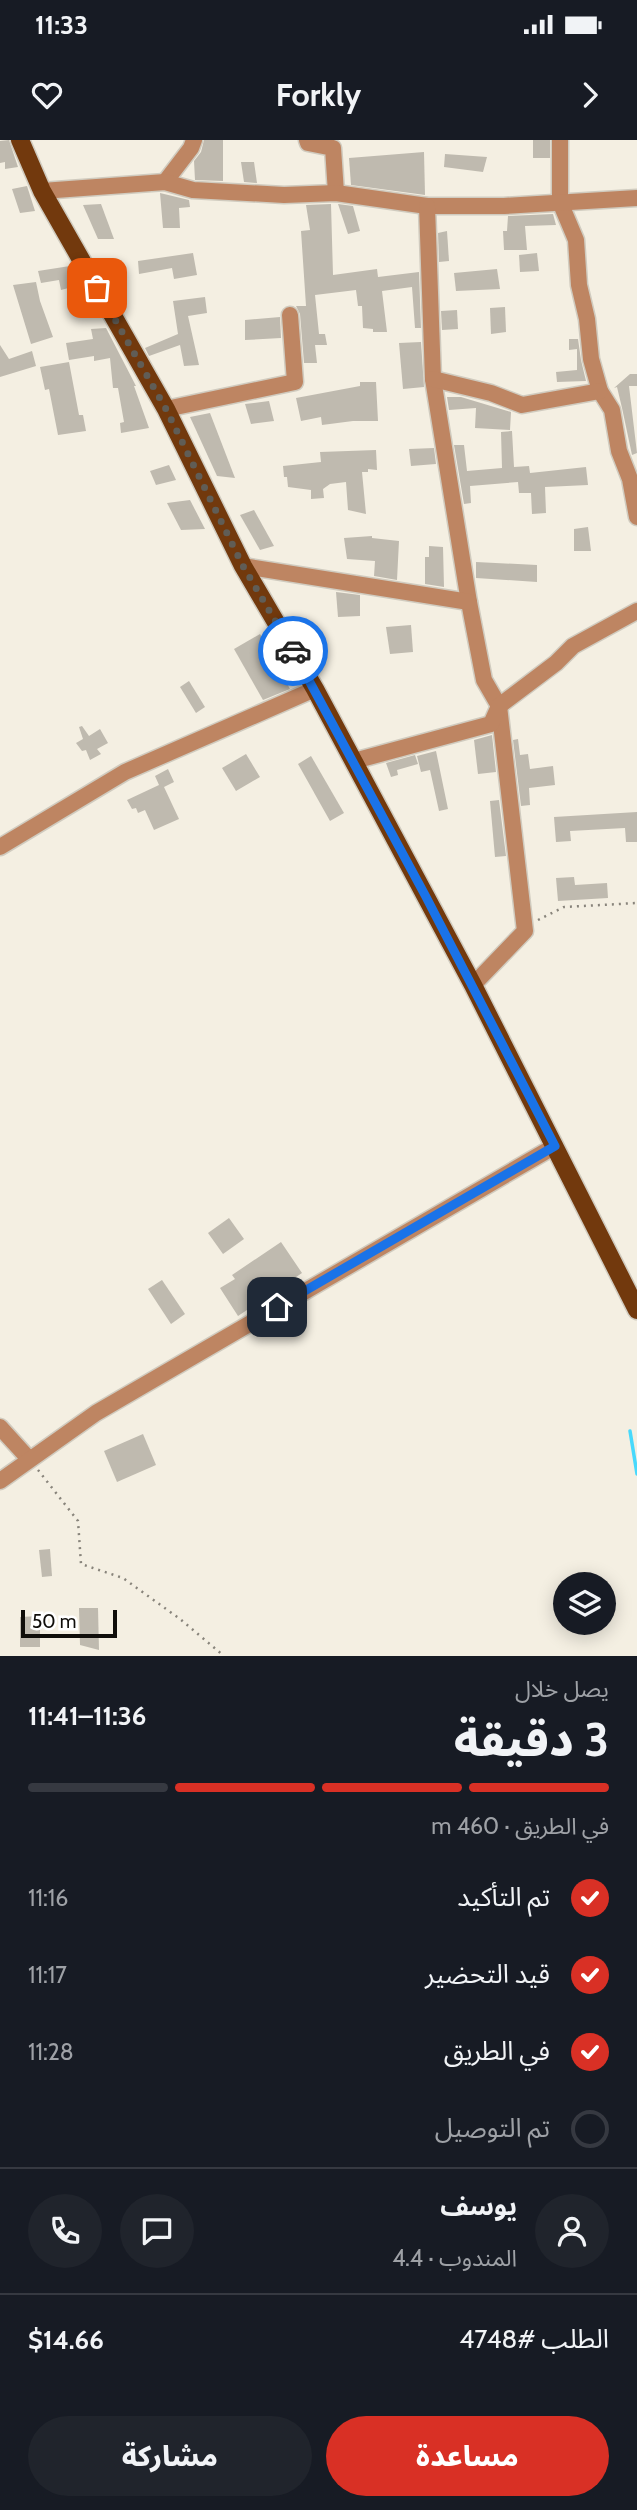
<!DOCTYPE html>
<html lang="ar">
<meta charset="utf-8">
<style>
:root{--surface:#171b24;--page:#20242c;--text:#f1f3f6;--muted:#9ea1a6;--line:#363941;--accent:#d93025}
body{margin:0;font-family:Cabin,"Noto Sans Arabic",sans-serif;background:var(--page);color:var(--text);direction:rtl;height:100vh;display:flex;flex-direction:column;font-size:26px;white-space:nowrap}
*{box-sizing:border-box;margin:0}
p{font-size:23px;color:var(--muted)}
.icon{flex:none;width:38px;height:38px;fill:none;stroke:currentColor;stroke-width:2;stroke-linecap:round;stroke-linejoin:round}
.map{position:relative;height:1516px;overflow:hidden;direction:ltr}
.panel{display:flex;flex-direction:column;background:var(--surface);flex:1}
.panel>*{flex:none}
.buttons{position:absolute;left:553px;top:1432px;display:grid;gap:14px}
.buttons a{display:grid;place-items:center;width:63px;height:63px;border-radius:50%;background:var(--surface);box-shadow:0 4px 18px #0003;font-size:35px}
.scale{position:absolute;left:21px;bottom:18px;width:96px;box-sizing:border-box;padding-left:7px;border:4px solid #100e0a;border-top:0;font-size:19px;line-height:24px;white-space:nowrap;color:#100e0a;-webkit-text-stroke:5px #fff;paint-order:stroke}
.pin{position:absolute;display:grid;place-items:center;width:60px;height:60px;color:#fff;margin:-30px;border-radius:14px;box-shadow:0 4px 10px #0006}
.courier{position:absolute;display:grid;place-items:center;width:70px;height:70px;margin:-35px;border:5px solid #1a73e8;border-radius:50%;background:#fff;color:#222;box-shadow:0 2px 9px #0007}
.overview em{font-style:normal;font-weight:800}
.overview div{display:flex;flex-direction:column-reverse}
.overview{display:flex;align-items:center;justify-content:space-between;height:119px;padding:0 28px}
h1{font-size:46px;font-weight:800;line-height:52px}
.bar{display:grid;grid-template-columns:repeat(4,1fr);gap:10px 7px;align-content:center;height:84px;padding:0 28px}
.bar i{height:9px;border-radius:5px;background:var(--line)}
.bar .active{background:var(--accent)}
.bar p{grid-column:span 4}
.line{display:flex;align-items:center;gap:18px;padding:0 28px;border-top:2px solid var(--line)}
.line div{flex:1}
.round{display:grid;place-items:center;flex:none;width:74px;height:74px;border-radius:37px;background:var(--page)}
ol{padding:0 28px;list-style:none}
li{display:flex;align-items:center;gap:21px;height:77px}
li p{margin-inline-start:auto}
li .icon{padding:7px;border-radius:50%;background:var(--accent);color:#fff;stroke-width:4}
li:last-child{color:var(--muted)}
li i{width:38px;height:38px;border:4px solid var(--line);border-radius:50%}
.primary-button{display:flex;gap:14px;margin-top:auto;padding:14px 28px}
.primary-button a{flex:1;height:80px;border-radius:42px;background:var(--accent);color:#fff;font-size:28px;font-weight:800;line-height:80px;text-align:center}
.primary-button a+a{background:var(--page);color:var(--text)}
.status{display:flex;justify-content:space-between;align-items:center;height:49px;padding:0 35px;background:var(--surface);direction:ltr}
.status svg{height:19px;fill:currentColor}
header{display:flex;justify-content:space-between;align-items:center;height:91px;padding:0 28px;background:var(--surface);font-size:32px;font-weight:800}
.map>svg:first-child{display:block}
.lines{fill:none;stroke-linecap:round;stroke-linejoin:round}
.stream{stroke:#48d9fc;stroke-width:3.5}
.building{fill:#bfbaaf}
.minor-casing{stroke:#d0cbbf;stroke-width:19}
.major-casing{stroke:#d0cbbf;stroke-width:21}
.path{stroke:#88847b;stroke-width:2.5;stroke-dasharray:2 5;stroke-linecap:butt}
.minor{stroke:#be8562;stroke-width:16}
.major{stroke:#72390d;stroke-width:18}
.done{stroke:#605d56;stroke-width:7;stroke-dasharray:0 12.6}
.route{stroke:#1a73e8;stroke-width:9}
</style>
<div class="status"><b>11:33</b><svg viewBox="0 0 49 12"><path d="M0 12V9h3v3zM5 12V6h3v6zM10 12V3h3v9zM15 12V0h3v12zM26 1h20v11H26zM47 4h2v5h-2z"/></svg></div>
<header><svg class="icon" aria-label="forward" viewBox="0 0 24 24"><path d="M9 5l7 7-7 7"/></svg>Forkly<svg class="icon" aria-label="heart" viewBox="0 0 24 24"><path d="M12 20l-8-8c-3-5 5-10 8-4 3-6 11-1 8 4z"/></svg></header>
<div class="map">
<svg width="637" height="1516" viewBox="0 0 637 1516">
<rect width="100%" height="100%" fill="#f4efe2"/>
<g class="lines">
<path class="stream" d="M630,1291L637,1334"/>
</g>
<g class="building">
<path d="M9,0L18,27L5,29V22L0,23V1Z"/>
<path d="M204,0H223V41L195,40L194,21L201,12Z"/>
<rect x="533" y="0" width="17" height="18"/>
<path d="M424,12L425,55L351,45L349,18Z"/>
<path d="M445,14L487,17L483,32L444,27Z"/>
<path d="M241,22H254L257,43L244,42Z"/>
<path d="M27,46L35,71L20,73L12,49Z"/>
<path d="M160,53L189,60L190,67L179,68L180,88H163Z"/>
<path d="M101,64L114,99H98L83,65Z"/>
<path d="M331,64L333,135L377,129L378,137L419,132L421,188H415L412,147L382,151L387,192H373V189L363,188L362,166H358L356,150L315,155L319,194H325L327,205H315L317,223H304L300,174L296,166H306L301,91L310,90L306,65Z"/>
<path d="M338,64L353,66L360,91L348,94Z"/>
<path d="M553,74L556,85L525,86L527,110H504L503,91H507L508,76Z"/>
<path d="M447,91L449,121L439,122L438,93Z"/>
<path d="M193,113L197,135L174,139L172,128L139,134L138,121Z"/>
<path d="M537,113L539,131L520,132L519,115Z"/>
<path d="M70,126L76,146L61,150L59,140L41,143L38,131Z"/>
<path d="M497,129L500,149L456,151L454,133Z"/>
<path d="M36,142L40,161L53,197L31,204L13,145Z"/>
<path d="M205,157L207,173L188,176L199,225L184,226L180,205L149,216L145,208L178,194L173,161Z"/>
<path d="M505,167L506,192L491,194L490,168Z"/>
<path d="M457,170L458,189L442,190L441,171Z"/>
<path d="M280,177L281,198L245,200V180Z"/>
<path d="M106,188L136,246H134L149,288L121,293L120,283L124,282L118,248H113L110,218L94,221V216L69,220L66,203L93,199L91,189Z"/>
<path d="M569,199H578L581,220L586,241L557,242L556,232L577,230V209L569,210Z"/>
<path d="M421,202L424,247L403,249L399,203Z"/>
<path d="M0,205L9,219L32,211L36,226L0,237Z"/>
<path d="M69,222L79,275H83L86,291L58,295L49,249L45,250L40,227Z"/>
<path d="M630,234H637V246H629L637,313L632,315L622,268L617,247L614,248Z"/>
<path d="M360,242H376L378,281H353L322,285L321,277L301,281L296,258L360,246Z"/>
<path d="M447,257H461L511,272L510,290L475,288L476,268L449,270Z"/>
<path d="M269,261L274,281L251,284L245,264Z"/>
<path d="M210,273L235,338L217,336L190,277Z"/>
<path d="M512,291L514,327L529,326L530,333L586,327L588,345L545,347L546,373L532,374L531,353H519L518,342L470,346L471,363L464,364L454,305H464L467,331L502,328L501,292Z"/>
<path d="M434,308L436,324L411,326L409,309Z"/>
<path d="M376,310L377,330L368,329V332H362L366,374L348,370L346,342L330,344L323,349L324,358L311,359V350L288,347L287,337H284L283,326L321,322L320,312Z"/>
<path d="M169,325L176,340L156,345L150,331Z"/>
<path d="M190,360L205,389L181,390L167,363Z"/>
<path d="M254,370L274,406L260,410L240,375Z"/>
<path d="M588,387L591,411H574V389Z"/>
<path d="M372,396V398L399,401L397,440L374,436L375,421L347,419L344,398Z"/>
<path d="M429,406L443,407L444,447L425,444V417H429Z"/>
<path d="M476,422L537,425V442L476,438Z"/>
<path d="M336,452L360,455V476L338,477Z"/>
<path d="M411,485L413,512L390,514L386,487Z"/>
<path d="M260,494L290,549L263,560L234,509Z"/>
<path d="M189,541L205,567L196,573L180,547Z"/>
<path d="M82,586L89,596L100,589L108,603L97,609L101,614L90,620L86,610L82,611L76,603L83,599L79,587Z"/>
<path d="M492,595L496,632L478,634L474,600Z"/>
<path d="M518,599L520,615L528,614L530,629L553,626L555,645L529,648L530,665L521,666L513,600Z"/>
<path d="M436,611L448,669L439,671L430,630L421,632L417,616Z"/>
<path d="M246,614L260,637L236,651L222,628Z"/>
<path d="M415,615L418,624L397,630L398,635L391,637L386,623Z"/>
<path d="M311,616L344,673L330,681L298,624Z"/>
<path d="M168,629L174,642L164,647L179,679L154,690L145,670L138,673L136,668L132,669L127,660L159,645L155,636Z"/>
<path d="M499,660L506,716L495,717L490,661Z"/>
<path d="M637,672V702H626L625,688L570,691L571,701L556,702L554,677Z"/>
<path d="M574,737L575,745L607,743L608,758L558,761L556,738Z"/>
<path d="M229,1078L244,1099L223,1114L208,1093Z"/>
<path d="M281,1102L302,1133L238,1176L220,1148L235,1139L232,1135Z"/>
<path d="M162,1140L185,1174L171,1184L148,1149Z"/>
<path d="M143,1294L156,1325L117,1342L104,1311Z"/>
<path d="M50,1409L52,1436L42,1437L39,1410Z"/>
<path d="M79,1468H98L99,1510L80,1505Z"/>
<path d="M40,1476V1507H20V1477Z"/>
</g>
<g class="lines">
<defs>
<g id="minor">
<path d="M307,0L308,3L333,8L336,53"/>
<path d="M560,0V62L576,100L579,145L587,179L591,219L600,251L612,270L619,311L630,339L637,377"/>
<path d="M165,42L191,8L194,0"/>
<path d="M42,51L165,42L193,50L284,55L336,53L427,66H504L637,58"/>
<path d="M427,66L433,239L469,462L484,540L499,566L525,791L473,845"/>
<path d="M433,239L491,253L522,265L600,251"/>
<path d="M166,269L295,242L290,175"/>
<path d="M243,426L469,462"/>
<path d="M354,621L491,584L499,566L556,523L573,506L637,471"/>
<path d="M0,707L125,632L315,549"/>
<path d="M0,1287L29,1319"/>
<path d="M0,1341L96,1273L555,1006"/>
</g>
<path id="major" d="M20,0L42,51L166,269L243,426L315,549L473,845L637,1170"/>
</defs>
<use href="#minor" class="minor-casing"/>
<use href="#major" class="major-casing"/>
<g class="path">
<path d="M538,780L564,767L637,763"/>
<path d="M38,1330L78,1381L81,1424L123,1438L180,1479L224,1516"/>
</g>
<use href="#minor" class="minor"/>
<use href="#major" class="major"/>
</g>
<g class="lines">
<path class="done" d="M97,148L166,269L243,426L293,511"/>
<path class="route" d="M277,1167L555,1006L425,755L293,511"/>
</g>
</svg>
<div class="buttons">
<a><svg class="icon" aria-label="layers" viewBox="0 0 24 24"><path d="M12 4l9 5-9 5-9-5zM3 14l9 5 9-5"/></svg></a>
</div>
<div class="scale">50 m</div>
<div class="pin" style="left:97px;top:148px;background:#ea580c"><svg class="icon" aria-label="bag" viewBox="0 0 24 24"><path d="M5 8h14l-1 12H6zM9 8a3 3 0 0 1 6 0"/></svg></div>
<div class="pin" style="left:277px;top:1167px;background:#1f2937"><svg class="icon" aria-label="home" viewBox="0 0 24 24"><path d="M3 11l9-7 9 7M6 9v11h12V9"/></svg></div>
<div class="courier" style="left:293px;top:511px"><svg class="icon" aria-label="car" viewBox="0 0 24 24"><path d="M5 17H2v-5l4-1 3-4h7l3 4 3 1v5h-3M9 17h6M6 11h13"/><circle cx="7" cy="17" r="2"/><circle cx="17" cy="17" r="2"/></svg></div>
</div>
<section class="panel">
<div class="overview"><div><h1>3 دقيقة</h1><p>يصل خلال</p></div><em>11:36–11:41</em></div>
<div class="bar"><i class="active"></i><i class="active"></i><i class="active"></i><i></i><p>في الطريق · 460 m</p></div>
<ol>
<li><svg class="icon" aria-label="check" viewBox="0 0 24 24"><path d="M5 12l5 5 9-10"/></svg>تم التأكيد<p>11:16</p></li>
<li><svg class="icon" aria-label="check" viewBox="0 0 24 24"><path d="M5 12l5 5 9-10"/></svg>قيد التحضير<p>11:17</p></li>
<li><svg class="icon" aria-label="check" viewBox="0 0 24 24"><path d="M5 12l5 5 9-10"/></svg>في الطريق<p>11:28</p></li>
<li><i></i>تم التوصيل</li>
</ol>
<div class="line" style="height:126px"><a class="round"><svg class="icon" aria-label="person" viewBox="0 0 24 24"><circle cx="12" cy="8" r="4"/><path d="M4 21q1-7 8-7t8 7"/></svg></a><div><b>يوسف</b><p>المندوب · 4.4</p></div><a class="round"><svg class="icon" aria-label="chat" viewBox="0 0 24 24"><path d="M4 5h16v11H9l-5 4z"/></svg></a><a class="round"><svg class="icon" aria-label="phone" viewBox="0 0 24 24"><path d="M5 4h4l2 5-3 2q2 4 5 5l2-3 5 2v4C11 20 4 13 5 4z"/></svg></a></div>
<div class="line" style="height:91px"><div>الطلب #4748</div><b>$14.66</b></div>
<div class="primary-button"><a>مساعدة</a><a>مشاركة</a></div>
</section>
